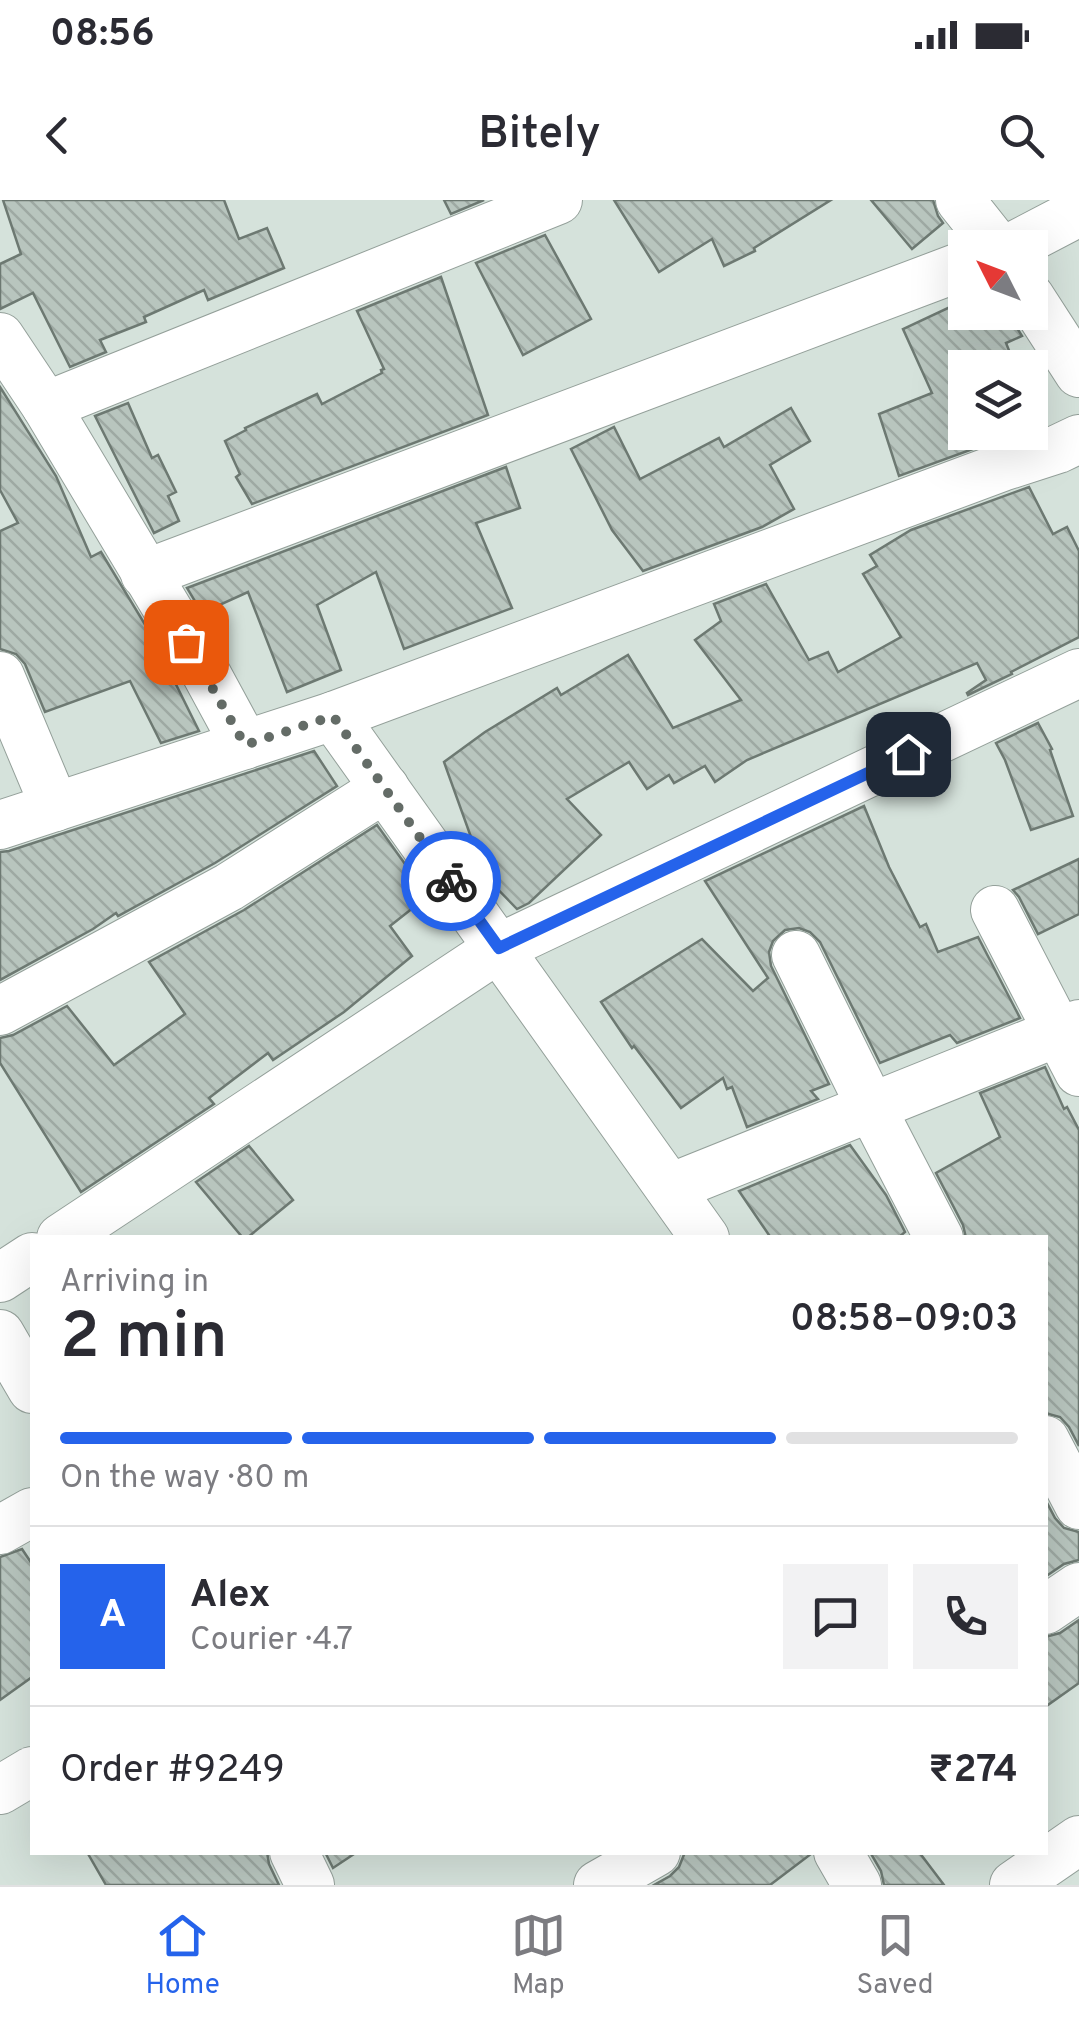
<!DOCTYPE html>
<meta charset="utf-8">
<style>
:root{--surface:#fff;--page:#f2f2f3;--text:#2b2b33;--muted:#7c7c81;--line:#e1e1e2;--accent:#2563eb}
body{margin:0;font-family:Overpass,sans-serif;background:var(--page);color:var(--text);height:100vh;display:flex;flex-direction:column;font-size:38px;white-space:nowrap}
*{box-sizing:border-box;margin:0}
p{font-size:32px;color:var(--muted)}
.icon{flex:none;width:55px;height:55px;fill:none;stroke:currentColor;stroke-width:2;stroke-linecap:round;stroke-linejoin:round}
.map{position:relative;flex:1;overflow:hidden}
.details{position:absolute;left:30px;top:1035px;width:1018px;height:620px;display:flex;flex-direction:column;background:var(--surface);border-radius:0px;box-shadow:0 10px 40px #0002}
.details>*{flex:none}
.needle{width:65px;rotate:312deg}
.buttons{position:absolute;left:948px;top:30px;display:grid;gap:20px}
.buttons a{display:grid;place-items:center;width:100px;height:100px;border-radius:0px;background:var(--surface);box-shadow:0 10px 40px #0002;font-size:50px}
.pin{position:absolute;display:grid;place-items:center;width:85px;height:85px;color:#fff;margin:-42px;border-radius:20px;box-shadow:0 5px 15px #0006}
.courier{position:absolute;display:grid;place-items:center;width:100px;height:100px;margin:-50px;border:8px solid #2563eb;border-radius:50%;background:#fff;color:#222;box-shadow:0 2px 12px #0007}
.headline em{font-style:normal;font-weight:600}
.headline div{display:flex;flex-direction:column-reverse}
.headline{display:flex;align-items:center;justify-content:space-between;height:170px;padding:0 30px}
h1{font-size:65px;font-weight:600;line-height:75px}
.bar{display:grid;grid-template-columns:repeat(4,1fr);gap:15px 10px;align-content:center;height:120px;padding:0 30px}
.bar i{height:12px;border-radius:8px;background:var(--line)}
.bar .current{background:var(--accent)}
.bar p{grid-column:span 4}
.line{display:flex;align-items:center;gap:25px;padding:0 30px;border-top:2px solid var(--line)}
.line div{flex:1}
.round{display:grid;place-items:center;flex:none;width:105px;height:105px;border-radius:0px;background:var(--page)}
.status{display:flex;justify-content:space-between;align-items:center;height:70px;padding:0 50px;background:var(--surface);direction:ltr}
.status svg{height:28px;fill:currentColor}
header{display:flex;justify-content:space-between;align-items:center;height:130px;padding:0 30px;background:var(--surface);font-size:45px;font-weight:600}
.tabs{display:flex;justify-content:space-around;align-items:center;height:140px;border-top:2px solid var(--line);background:var(--surface);font-size:28px;color:var(--muted)}
.tabs a{display:grid;justify-items:center;gap:5px}
.tabs .current{color:var(--accent)}
.map>svg:first-child{display:block}
.building{fill:url(#building-back-hatch);stroke:#6d7972;stroke-width:2.5}
.lines{fill:none;stroke-linecap:round;stroke-linejoin:round}
.minor-casing{stroke:#94a09a;stroke-width:50}
.minor{stroke:#fff;stroke-width:48}
.done{stroke:#646c67;stroke-width:10;stroke-dasharray:0 18}
.route{stroke:#2563eb;stroke-width:12}
</style>
<div class="status"><b>08:56</b><svg viewBox="0 0 49 12"><path d="M0 12V9h3v3zM5 12V6h3v6zM10 12V3h3v9zM15 12V0h3v12zM26 1h20v11H26zM47 4h2v5h-2z"/></svg></div>
<header><svg class="icon" aria-label="back" viewBox="0 0 24 24"><path d="M15 5l-7 7 7 7"/></svg>Bitely<svg class="icon" aria-label="search" viewBox="0 0 24 24"><circle cx="10" cy="10" r="6"/><path d="M15 15l6 6"/></svg></header>
<div class="map">
<svg width="1079" height="1685" viewBox="0 0 1079 1685">
<defs>
<pattern id="building-back-hatch" width="6" height="6" patternUnits="userSpaceOnUse" patternTransform="scale(2.5)"><rect width="6" height="6" fill="#b8c5be"/><path d="M-1 5l2 2M0 0l6 6M5-1l2 2" fill="none" stroke="#9ea9a3"/></pattern>
</defs>
<rect width="100%" height="100%" fill="#d5e2db"/>
<g class="building">
<path d="M3,0H224L239,39L267,28L284,68L208,100L204,90L144,117L146,122L100,140L106,152L70,167L33,93L0,109V64L21,54Z"/>
<path d="M444,0H484L451,14Z"/>
<path d="M614,0H831L754,48L755,51L724,66L712,39L659,72Z"/>
<path d="M871,0H933L938,16L943,23L912,49Z"/>
<path d="M545,35L591,119L523,155L476,63Z"/>
<path d="M441,77L488,215L252,304L236,277L240,274L225,241L246,230L245,228L317,194L322,204L382,173L381,170L384,169L357,111Z"/>
<path d="M965,100V112H1007L1022,136L1006,143L1016,168H965V232H1000L1003,238L899,276L879,214L932,193L903,129Z"/>
<path d="M0,187L56,276L91,357L101,352L152,436L199,531L161,543L130,481L45,512L25,464L16,454L0,449V331L18,323L0,290Z"/>
<path d="M128,203L152,258L158,255L176,292L168,296L179,321L154,333L95,216Z"/>
<path d="M791,208L810,241L770,265L794,309L762,327L643,371L612,330L571,249L614,227L640,279L719,238L724,247Z"/>
<path d="M506,267L520,308L476,323L512,408L404,449L376,372L317,405L341,470L287,492L248,392L202,413L187,388Z"/>
<path d="M1029,287L1053,334L1067,327L1079,351V437L1011,472L1012,474L968,495L967,493L986,480L977,463L747,560L715,582L705,566L674,583L669,575L647,589L629,562L567,599L601,635L529,703L517,709L485,676L444,562L485,532L557,488L561,495L628,455L673,528L741,500L695,440L721,421L714,404L766,384L809,460L828,452L838,472L901,437L863,374L877,366L870,355L911,330Z"/>
<path d="M1038,523L1052,549L1050,550L1073,616L1031,630L1005,560L996,543Z"/>
<path d="M314,551L337,586L215,663L118,716L116,713L93,729L0,780V652L9,651Z"/>
<path d="M864,606L889,667L920,727L926,724L938,752L978,737L1020,818L957,843L950,835L880,863L820,742L810,732L799,728L785,730L773,741L769,752L771,766L829,884L811,891L818,899L747,927L732,887L727,889L723,878L681,908L634,846L632,848L601,802L702,739L753,791L768,778L705,681Z"/>
<path d="M377,625L428,696L390,726L412,756L344,812L273,860L268,853L209,898L214,904L81,992L0,863V838L13,835L67,806L114,865L185,814L149,762L244,710Z"/>
<path d="M1079,659V714L1038,734L1019,697L1013,690Z"/>
<path d="M1045,867L1064,909L1067,907L1079,930V1246L1069,1227L1060,1217L1045,1213V1038H966L963,1025L936,973L1000,937L980,893Z"/>
<path d="M850,945L886,995L905,1032L898,1038H771L739,991Z"/>
<path d="M249,946L293,1000L247,1038H243L196,982Z"/>
<path d="M1045,1299L1055,1318L1064,1328L1079,1332V1360L1064,1364L1045,1377Z"/>
<path d="M22,1349L32,1364V1477L0,1500V1357Z"/>
<path d="M1079,1420V1483L1045,1507V1437L1060,1433Z"/>
<path d="M87,1652H267L269,1664L279,1685H106Z"/>
<path d="M325,1652H357L333,1668Z"/>
<path d="M685,1652H811V1654L770,1685H654L670,1676L679,1667Z"/>
<path d="M870,1652H919L944,1685H884L881,1671Z"/>
</g>
<g class="lines">
<defs>
<g id="minor">
<path d="M960,0L998,48"/>
<path d="M1010,48L1079,12"/>
<path d="M1030,97L1079,173"/>
<path d="M0,137L46,206L207,475L245,545"/>
<path d="M46,206L558,0"/>
<path d="M145,374L965,65"/>
<path d="M0,476L55,607"/>
<path d="M333,516L705,1038"/>
<path d="M0,625L333,516L1002,267L1058,249L1079,239"/>
<path d="M995,710L1079,872"/>
<path d="M796,755L871,907L939,1038"/>
<path d="M0,811L229,687L385,588"/>
<path d="M670,988L1079,824"/>
<path d="M61,1038L499,748L1079,473"/>
<path d="M0,1078L32,1057"/>
<path d="M0,1134L32,1189"/>
<path d="M1045,1240L1079,1305"/>
<path d="M0,1330L32,1312"/>
<path d="M1045,1410L1079,1387"/>
<path d="M0,1590L32,1571"/>
<path d="M294,1652L310,1685"/>
<path d="M838,1652L857,1685"/>
<path d="M598,1685L656,1652"/>
<path d="M1014,1685L1079,1640"/>
</g>
</defs>
<use href="#minor" class="minor-casing"/>
<use href="#minor" class="minor"/>
</g>
<g class="lines">
<path class="done" d="M186,442L245,545L333,516L451,681"/>
<path class="route" d="M451,681L499,748L908,554"/>
</g>
</svg>
<div class="buttons">
<a><svg class="needle" viewBox="-14 -14 28 28"><path d="M0-13l5 13h-10z" fill="#e53935"/><path d="M0 13l5-13h-10z" fill="#7c7c81"/></svg></a>
<a><svg class="icon" aria-label="layers" viewBox="0 0 24 24"><path d="M12 4l9 5-9 5-9-5zM3 14l9 5 9-5"/></svg></a>
</div>
<div class="pin" style="left:186px;top:442px;background:#ea580c"><svg class="icon" aria-label="bag" viewBox="0 0 24 24"><path d="M5 8h14l-1 12H6zM9 8a3 3 0 0 1 6 0"/></svg></div>
<div class="pin" style="left:908px;top:554px;background:#1f2937"><svg class="icon" aria-label="home" viewBox="0 0 24 24"><path d="M3 11l9-7 9 7M6 9v11h12V9"/></svg></div>
<div class="courier" style="left:451px;top:681px"><svg class="icon" aria-label="bike" viewBox="0 0 24 24"><circle cx="6" cy="16" r="4"/><circle cx="18" cy="16" r="4"/><path d="M6 16l4-8h5l3 8M10 8l3 8H6M13 5h3"/></svg></div>
<section class="details">
<div class="headline"><div><h1>2 min</h1><p>Arriving in</p></div><em>08:58–09:03</em></div>
<div class="bar"><i class="current"></i><i class="current"></i><i class="current"></i><i></i><p>On the way · 80 m</p></div>
<div class="line" style="height:180px"><b class="round" style="background:var(--accent);color:#fff">A</b><div><b>Alex</b><p>Courier · 4.7</p></div><a class="round"><svg class="icon" aria-label="chat" viewBox="0 0 24 24"><path d="M4 5h16v11H9l-5 4z"/></svg></a><a class="round"><svg class="icon" aria-label="phone" viewBox="0 0 24 24"><path d="M5 4h4l2 5-3 2q2 4 5 5l2-3 5 2v4C11 20 4 13 5 4z"/></svg></a></div>
<div class="line" style="height:130px"><div>Order #9249</div><b>₹274</b></div>
</section>
</div>
<nav class="tabs">
<a class="current"><svg class="icon" aria-label="home" viewBox="0 0 24 24"><path d="M3 11l9-7 9 7M6 9v11h12V9"/></svg>Home</a>
<a><svg class="icon" aria-label="map" viewBox="0 0 24 24"><path d="M3 6l6-2 6 2 6-2v14l-6 2-6-2-6 2zM9 4v14M15 6v14"/></svg>Map</a>
<a><svg class="icon" aria-label="saved" viewBox="0 0 24 24"><path d="M7 4h10v16l-5-4-5 4z"/></svg>Saved</a>
</nav>
